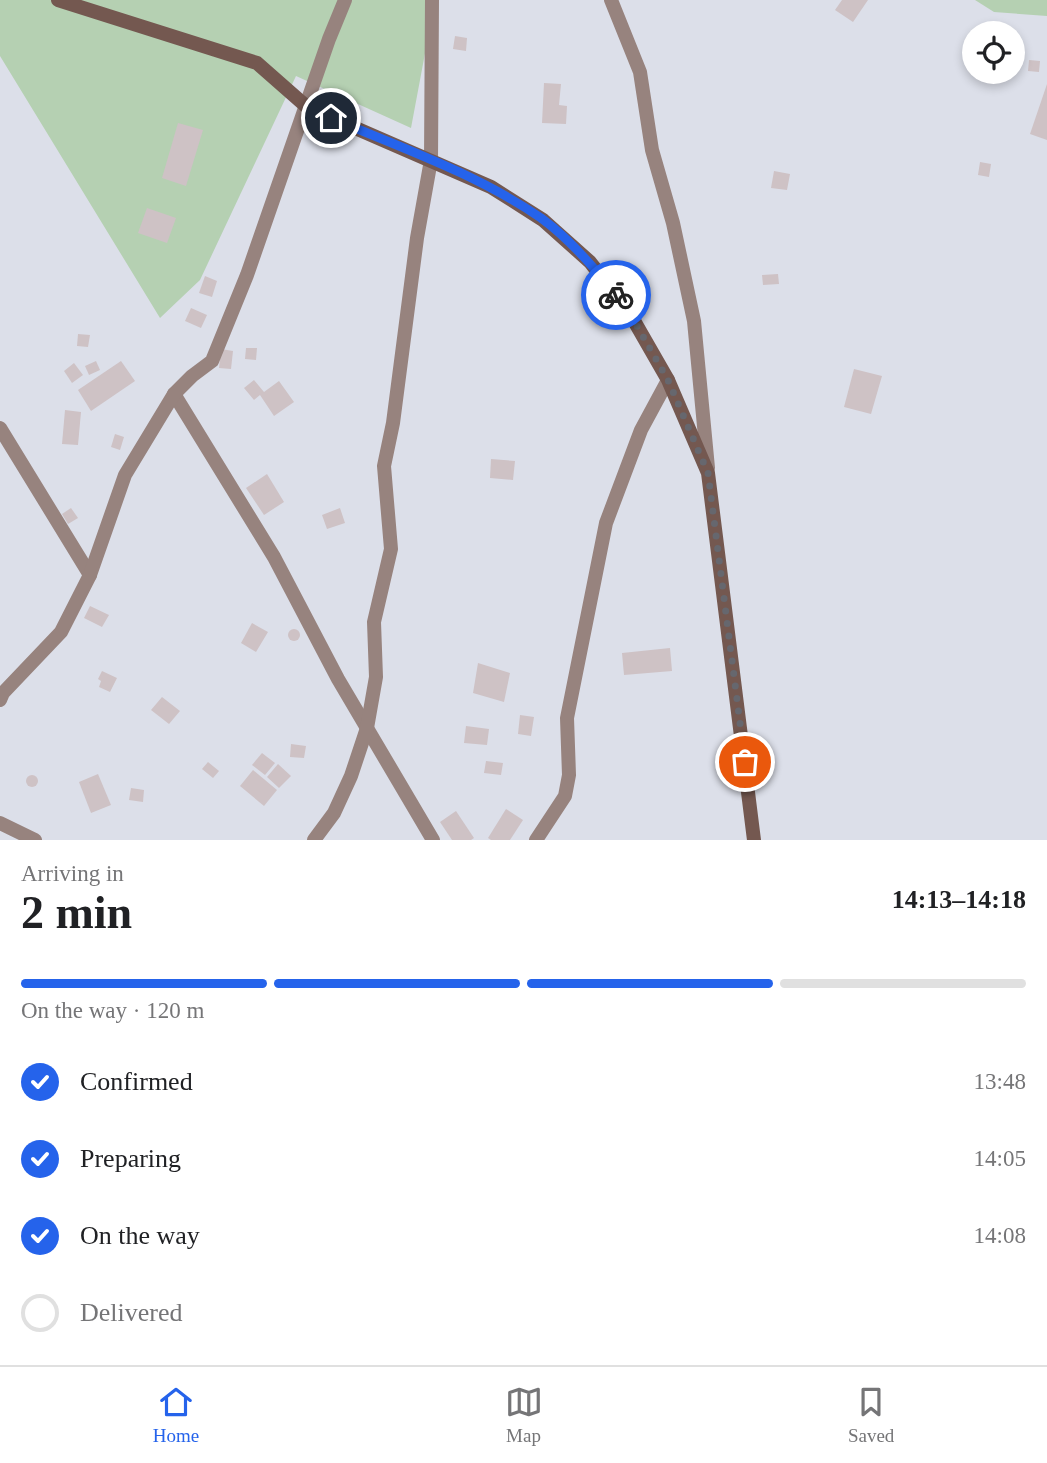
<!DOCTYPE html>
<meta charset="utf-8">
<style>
:root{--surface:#fff;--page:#f2f2f2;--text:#202124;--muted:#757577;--line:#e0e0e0;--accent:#2563eb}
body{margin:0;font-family:"Times New Roman",serif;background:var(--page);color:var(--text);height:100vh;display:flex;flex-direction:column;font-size:26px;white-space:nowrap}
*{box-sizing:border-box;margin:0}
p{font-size:23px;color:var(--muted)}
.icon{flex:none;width:38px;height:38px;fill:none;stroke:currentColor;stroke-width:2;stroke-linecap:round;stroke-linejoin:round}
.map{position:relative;height:840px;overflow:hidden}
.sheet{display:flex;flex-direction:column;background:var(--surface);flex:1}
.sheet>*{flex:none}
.tools{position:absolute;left:962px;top:21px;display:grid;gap:14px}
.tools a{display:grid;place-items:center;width:63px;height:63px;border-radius:50%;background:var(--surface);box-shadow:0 4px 10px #0003;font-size:35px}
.pin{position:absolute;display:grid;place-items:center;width:60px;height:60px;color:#fff;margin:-30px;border:4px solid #fff;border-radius:50%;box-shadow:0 2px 7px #0007}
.courier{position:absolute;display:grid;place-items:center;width:70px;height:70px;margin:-35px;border:5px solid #2563eb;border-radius:50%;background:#fff;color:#222;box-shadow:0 2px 9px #0007}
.overview em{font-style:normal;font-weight:800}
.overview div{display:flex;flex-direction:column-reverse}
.overview{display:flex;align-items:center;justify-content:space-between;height:119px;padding:0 21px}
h1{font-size:46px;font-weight:800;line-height:52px}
.bar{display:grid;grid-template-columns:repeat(4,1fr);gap:10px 7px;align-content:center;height:84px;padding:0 21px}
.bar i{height:9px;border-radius:5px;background:var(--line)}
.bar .on{background:var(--accent)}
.bar p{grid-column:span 4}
ol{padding:0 21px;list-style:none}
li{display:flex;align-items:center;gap:21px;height:77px}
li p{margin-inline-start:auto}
li .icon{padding:7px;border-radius:50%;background:var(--accent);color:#fff;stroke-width:4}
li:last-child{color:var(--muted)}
li i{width:38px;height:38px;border:4px solid var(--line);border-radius:50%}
.tab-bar{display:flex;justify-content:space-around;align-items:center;height:98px;border-top:2px solid var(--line);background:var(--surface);font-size:19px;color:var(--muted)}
.tab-bar a{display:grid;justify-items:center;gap:4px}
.tab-bar .on{color:var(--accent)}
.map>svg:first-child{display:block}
.green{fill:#b5d0b2}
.building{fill:#cec2c5}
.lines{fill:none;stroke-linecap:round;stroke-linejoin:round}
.street{stroke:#97837e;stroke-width:14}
.secondary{stroke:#745850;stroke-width:14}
.done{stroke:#66676e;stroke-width:7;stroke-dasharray:0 12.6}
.route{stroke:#2563eb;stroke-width:9}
</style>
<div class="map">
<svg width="1047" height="840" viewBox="0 0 1047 840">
<rect width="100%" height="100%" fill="#dcdfe9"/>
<g class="green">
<path d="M0,0H435L411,128L296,76L200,280L160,318L0,56Z"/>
<path d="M975,0H1047V16L994,12Z"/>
</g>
<g class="building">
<path d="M842,0H868L853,22L835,10Z"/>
<path d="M455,36L467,38L466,51L453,49Z"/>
<path d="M1029,60L1040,61L1039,72L1028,71Z"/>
<path d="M544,83L561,84L559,105L567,106L566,124L542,123Z"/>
<path d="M1047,84V140L1030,134Z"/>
<path d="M178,123L203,130L186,186L162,178Z"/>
<path d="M980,162L991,164L989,177L978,175Z"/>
<path d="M774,171L790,174L787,190L771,188Z"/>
<path d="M147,208L176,218L167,243L138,233Z"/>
<path d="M778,274L779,284L763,285L762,275Z"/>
<path d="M205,276L217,281L212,297L199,293Z"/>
<path d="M191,308L207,315L201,328L185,321Z"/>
<path d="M78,334L90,335L88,347L77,346Z"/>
<path d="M246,348H257L256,360L245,359Z"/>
<path d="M221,349L233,351L231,369L219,368Z"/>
<path d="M96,361L100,370L89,375L85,366Z"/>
<path d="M121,361L135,381L91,411L78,390Z"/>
<path d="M74,363L83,375L72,383L64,371Z"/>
<path d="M854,369L882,376L871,414L844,407Z"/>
<path d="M254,380L264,392L279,381L294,402L274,416L260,395L254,400L244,388Z"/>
<path d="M65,410L81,412L78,445L62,444Z"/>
<path d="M115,434L124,437L120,450L111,447Z"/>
<path d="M491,459L515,461L513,480L490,478Z"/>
<path d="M267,474L284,502L264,515L246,488Z"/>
<path d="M71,508L78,518L68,524L62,514Z"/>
<path d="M340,508L345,523L327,529L322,515Z"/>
<path d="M90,606L109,615L102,627L84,618Z"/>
<path d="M252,623L268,632L256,652L241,643Z"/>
<circle cx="294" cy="635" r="6"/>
<path d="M670,648L672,671L624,675L622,653Z"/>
<path d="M478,663L510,673L504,702L473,693Z"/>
<path d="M102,671L117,678L110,692L99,687L101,681L98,679Z"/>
<path d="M162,697L180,711L169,724L151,710Z"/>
<path d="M520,715L534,717L531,736L518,734Z"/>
<path d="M466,726L489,729L487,745L464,743Z"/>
<path d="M291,744L306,746L304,758L290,757Z"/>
<path d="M262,753L275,763L265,775L252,765Z"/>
<path d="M486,761L503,763L501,775L484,773Z"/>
<path d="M208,762L219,771L213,778L202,769Z"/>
<path d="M278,764L291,776L279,788L267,777Z"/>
<path d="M253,770L277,790L264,806L240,786Z"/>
<path d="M98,774L111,805L91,813L79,782Z"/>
<circle cx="32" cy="781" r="6"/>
<path d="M131,788L144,790L143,802L129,800Z"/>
<path d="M506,809L523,820L510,840H491L488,838Z"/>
<path d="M456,811L474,838L471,840H452L440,822Z"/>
</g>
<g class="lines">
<g class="street">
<path d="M611,0L640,72L652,150L673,223L694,321L708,468"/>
<path d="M174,394L274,557L338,679L433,840"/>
<path d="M0,428L90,575"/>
<path d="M0,700L3,693L61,632L90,575L125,475L174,394L192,376L212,361L247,275L329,39L345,0"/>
<path d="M0,823L35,840"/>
<path d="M314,840L334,813L351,776L367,728L376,677L374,622L391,549L384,466L393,423L417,238L431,160L432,0"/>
<path d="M536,840L565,796L569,775L567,718L606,523L641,430L668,380"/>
</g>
<path class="secondary" d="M58,0L257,63L307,107L491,187L543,220L590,262L629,312L668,380L708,473L754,840"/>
</g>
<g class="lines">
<path class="done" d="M616,295L629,312L668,380L708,473L745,762"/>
<path class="route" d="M331,118C402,148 477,174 541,218C570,239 594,267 616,295"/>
</g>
</svg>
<div class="tools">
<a><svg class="icon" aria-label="locate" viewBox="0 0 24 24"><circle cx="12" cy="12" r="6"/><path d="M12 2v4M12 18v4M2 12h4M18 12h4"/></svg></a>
</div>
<div class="pin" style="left:745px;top:762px;background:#ea580c"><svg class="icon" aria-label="bag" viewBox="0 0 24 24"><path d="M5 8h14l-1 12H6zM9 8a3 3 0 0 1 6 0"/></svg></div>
<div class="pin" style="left:331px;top:118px;background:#1f2937"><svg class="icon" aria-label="home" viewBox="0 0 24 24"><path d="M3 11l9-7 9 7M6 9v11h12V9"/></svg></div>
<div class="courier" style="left:616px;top:295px"><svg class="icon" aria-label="bike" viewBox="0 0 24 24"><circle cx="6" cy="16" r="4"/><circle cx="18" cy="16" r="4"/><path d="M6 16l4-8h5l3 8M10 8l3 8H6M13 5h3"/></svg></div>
</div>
<section class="sheet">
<div class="overview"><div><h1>2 min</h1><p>Arriving in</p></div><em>14:13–14:18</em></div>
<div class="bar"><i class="on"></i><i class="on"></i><i class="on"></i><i></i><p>On the way · 120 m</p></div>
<ol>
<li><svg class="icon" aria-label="check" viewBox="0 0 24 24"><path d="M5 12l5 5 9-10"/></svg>Confirmed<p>13:48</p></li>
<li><svg class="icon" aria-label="check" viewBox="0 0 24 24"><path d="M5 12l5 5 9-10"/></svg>Preparing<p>14:05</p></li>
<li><svg class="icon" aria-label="check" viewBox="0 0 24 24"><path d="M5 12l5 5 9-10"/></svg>On the way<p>14:08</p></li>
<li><i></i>Delivered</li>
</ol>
</section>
<nav class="tab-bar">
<a class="on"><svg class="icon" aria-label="home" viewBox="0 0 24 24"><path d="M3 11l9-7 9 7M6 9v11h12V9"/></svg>Home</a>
<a><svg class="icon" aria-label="map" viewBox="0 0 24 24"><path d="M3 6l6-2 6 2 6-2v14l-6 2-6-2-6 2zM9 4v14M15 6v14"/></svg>Map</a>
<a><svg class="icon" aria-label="saved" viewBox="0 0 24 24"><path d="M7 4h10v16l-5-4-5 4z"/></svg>Saved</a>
</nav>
